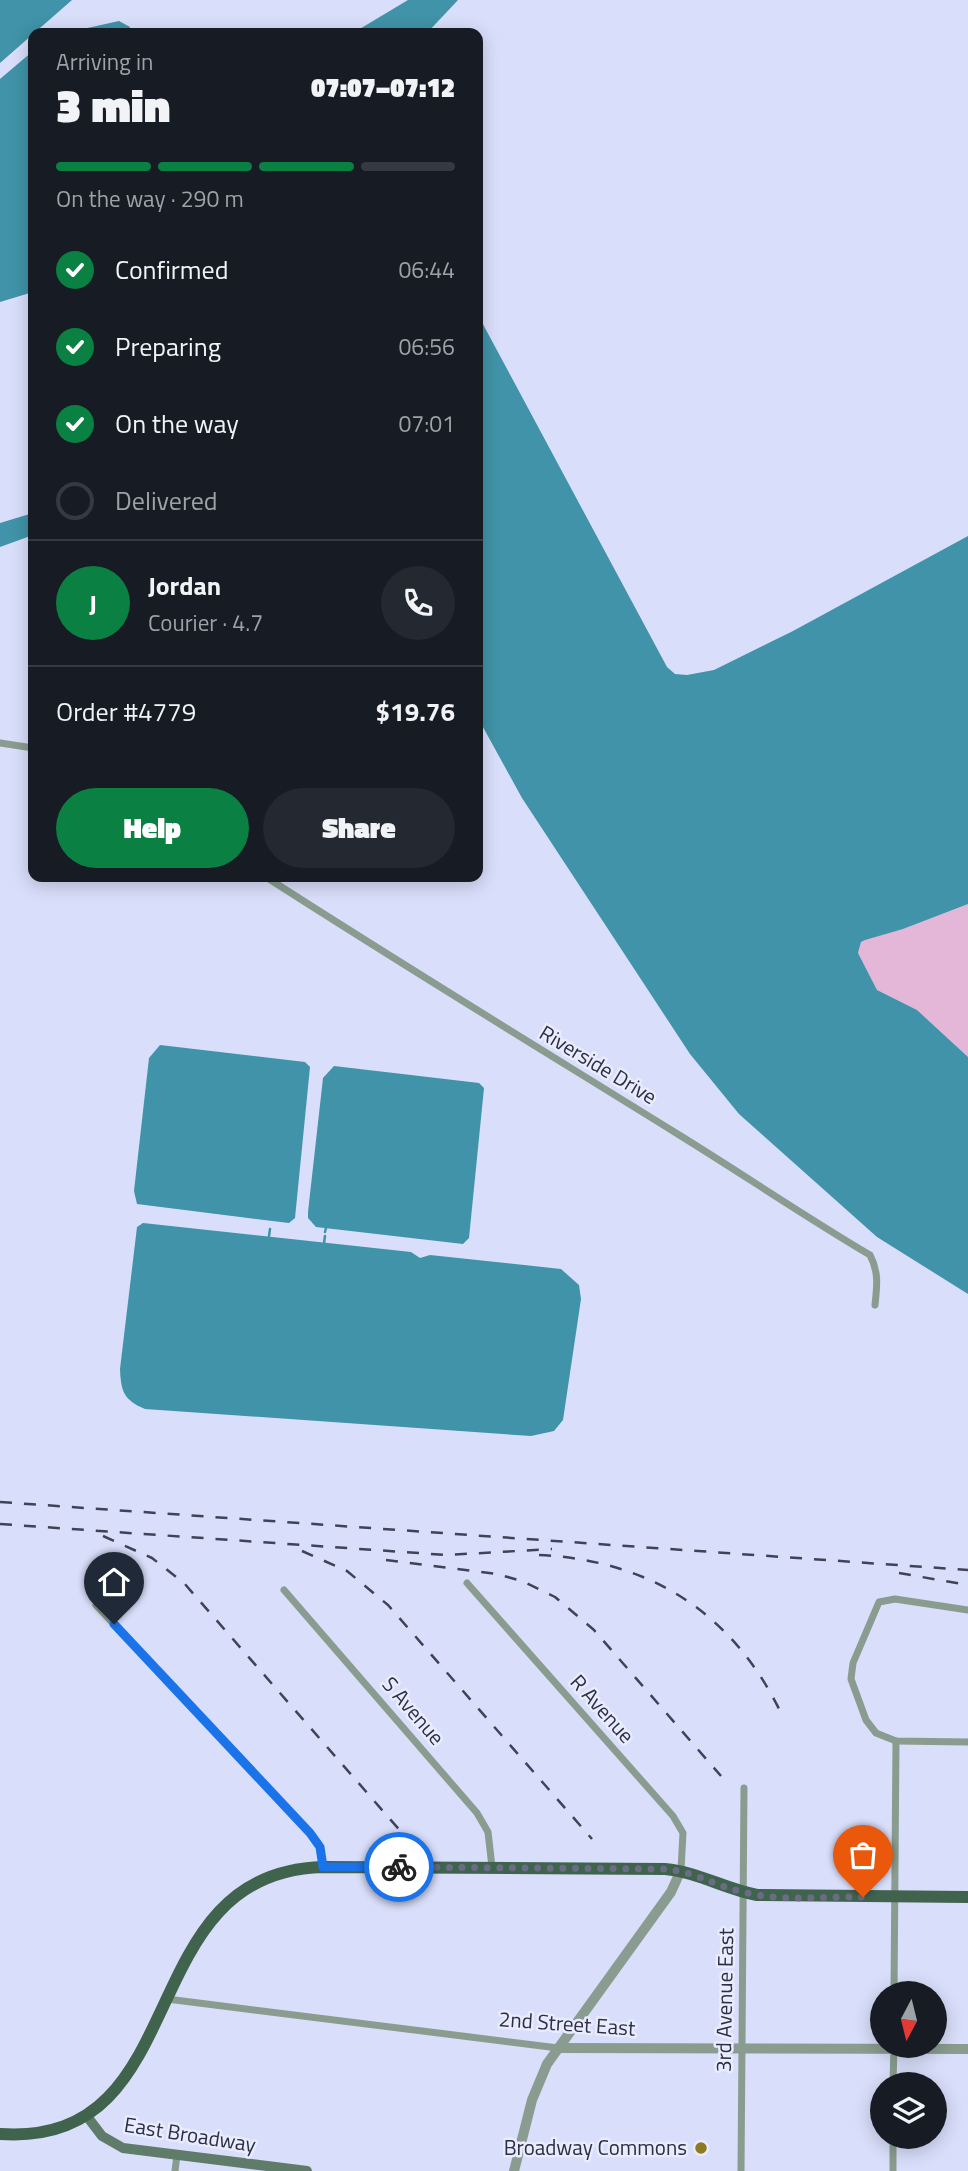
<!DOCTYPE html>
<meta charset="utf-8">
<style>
:root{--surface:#171b24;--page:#242831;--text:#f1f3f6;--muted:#9ea1a6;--line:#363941;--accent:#0b8043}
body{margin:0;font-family:"Titillium Web",sans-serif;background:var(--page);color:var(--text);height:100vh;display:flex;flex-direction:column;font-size:26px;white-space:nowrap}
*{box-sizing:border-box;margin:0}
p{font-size:23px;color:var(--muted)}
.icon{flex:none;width:38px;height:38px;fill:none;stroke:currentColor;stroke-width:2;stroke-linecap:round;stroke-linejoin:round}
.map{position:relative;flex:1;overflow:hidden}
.drawer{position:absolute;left:28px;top:28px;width:455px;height:854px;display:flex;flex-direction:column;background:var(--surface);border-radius:14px;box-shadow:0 4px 18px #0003}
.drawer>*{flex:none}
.needle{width:46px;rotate:187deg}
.tools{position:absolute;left:870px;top:1981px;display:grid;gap:14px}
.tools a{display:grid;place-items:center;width:77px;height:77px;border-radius:50%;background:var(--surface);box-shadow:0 4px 18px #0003;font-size:35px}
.pin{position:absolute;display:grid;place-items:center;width:60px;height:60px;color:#fff;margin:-72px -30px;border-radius:50% 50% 50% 0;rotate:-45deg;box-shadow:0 0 7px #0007}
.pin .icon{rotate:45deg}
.courier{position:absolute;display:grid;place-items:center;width:70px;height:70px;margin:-35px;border:5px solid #1a73e8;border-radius:50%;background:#fff;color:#222;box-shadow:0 2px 9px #0007}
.summary em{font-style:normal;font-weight:800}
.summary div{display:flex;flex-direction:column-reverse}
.summary{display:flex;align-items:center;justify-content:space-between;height:119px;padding:0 28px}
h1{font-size:46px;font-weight:800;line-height:52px}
.bar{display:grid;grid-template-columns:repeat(4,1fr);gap:10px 7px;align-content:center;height:84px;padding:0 28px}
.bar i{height:9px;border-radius:5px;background:var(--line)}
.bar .selected{background:var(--accent)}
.bar p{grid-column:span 4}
.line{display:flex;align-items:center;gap:18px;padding:0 28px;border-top:2px solid var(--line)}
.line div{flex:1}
.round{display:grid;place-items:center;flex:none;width:74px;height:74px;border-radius:37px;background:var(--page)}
ol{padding:0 28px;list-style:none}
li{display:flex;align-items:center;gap:21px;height:77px}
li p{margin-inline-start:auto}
li .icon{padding:7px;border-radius:50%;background:var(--accent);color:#fff;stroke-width:4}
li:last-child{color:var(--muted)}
li i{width:38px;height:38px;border:4px solid var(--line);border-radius:50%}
.cta{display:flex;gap:14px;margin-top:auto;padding:14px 28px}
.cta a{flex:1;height:80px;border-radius:42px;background:var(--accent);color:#fff;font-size:28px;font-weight:800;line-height:80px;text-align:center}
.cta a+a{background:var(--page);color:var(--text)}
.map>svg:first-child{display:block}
.green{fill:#e4b6d7}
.water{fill:#4093a8}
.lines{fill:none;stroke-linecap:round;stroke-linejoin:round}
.stream{stroke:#4093a8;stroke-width:2.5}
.minor{stroke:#899c8f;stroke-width:7}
.tertiary{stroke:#899c8f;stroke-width:10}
.secondary{stroke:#5f7b69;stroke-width:10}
.primary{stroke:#40634e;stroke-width:12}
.rail{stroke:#404356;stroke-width:2.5;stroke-dasharray:12 12;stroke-linecap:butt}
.done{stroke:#696c82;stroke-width:7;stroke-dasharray:0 12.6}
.route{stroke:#1a73e8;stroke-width:9}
.poi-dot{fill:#8e7b21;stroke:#e8ecfe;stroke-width:2.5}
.labels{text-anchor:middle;stroke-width:5;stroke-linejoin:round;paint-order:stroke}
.street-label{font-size:21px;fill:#2c2f41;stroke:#e8ecfe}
.poi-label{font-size:21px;fill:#2c2f41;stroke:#e8ecfe;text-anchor:end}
</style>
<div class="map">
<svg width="968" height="2171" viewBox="0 0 968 2171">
<rect width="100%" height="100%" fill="#d9defa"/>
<path class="green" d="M968,904V1057L917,1010L877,990L858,953L861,942L865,939L903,929Z"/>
<g class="water">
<path d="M0,0H72L0,63Z"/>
<path d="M408,0H458L427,33H353Z"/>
<path d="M119,21L130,27L128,33H65Z"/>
<path d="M33,51V292L0,302V79Z"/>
<path d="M478,315L667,667L675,674L687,675L714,670L793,631L968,536V904L903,929L865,940L861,942L858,953L877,990L917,1010L968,1057V1294L877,1237L739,1114L690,1054L522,798L478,718Z"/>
<path d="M33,513V535L0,547V523Z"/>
<path d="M160,1045L305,1062L310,1067L295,1218L289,1223L137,1204L134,1191L149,1058Z"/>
<path d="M334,1066L479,1083L484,1088L469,1238L463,1244L316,1227L308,1218V1212L323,1078Z"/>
<path d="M143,1223L411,1252L420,1258L430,1255L561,1269L579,1285L581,1299L563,1420L554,1431L531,1436L145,1409C124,1400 121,1392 120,1369L137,1227Z"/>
</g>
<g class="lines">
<g class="stream">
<path d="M325,1232L326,1228"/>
<path d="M269,1236L270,1229"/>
<path d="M324,1243L325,1236"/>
</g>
<g class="minor">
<path d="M0,743L33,748"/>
<path d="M266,877C401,964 539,1048 676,1133C741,1173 804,1216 870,1255C879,1272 877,1286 875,1305"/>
<path d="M467,1583L673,1816L683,1833L681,1870"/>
<path d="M284,1590L477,1813L488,1832L492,1867"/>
<path d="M96,1605L310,1833L320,1847L323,1867"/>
<path d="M968,1610L895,1599L879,1602L853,1663L851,1679L866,1720L876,1733L896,1741L968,1742"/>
<path d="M894,1993L896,1741"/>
<path d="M167,1999L558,2048"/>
<path d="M893,2084L894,2046"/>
<path d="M175,2171L177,2155"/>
<path d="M741,2171L744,1788"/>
<path d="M893,2171V2137"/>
</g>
<g class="tertiary">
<path d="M558,2048L968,2049"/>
<path d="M514,2171L532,2100L547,2064L671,1892L681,1870"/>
</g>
<path class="secondary" d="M86,2115L102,2136L123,2148L307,2171"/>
<path class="primary" d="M0,2134C198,2148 128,1872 323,1867L665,1869C698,1872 725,1889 757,1895L968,1897"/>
<g class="rail">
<path d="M0,1502L968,1570"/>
<path d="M0,1524L447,1555L552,1549"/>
<path d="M103,1536L152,1558L184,1583L403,1834"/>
<path d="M302,1551L347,1571L388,1605L592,1839"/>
<path d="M539,1555C651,1560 734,1614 782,1715"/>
<path d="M386,1560L497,1574L522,1581L555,1597L594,1630L721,1776"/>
<path d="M899,1573L968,1585"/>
</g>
</g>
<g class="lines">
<path class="done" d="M399,1867L665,1869C696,1872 715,1886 743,1892C781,1902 825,1896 863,1897"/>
<path class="route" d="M114,1624L310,1833L320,1847L323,1867H399"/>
</g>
<circle class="poi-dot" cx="701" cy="2148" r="7"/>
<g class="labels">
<g class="street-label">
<text transform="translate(598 1065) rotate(31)" y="7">Riverside Drive</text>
<text transform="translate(602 1709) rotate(48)" y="7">R Avenue</text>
<text transform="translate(413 1711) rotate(49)" y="7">S Avenue</text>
<text transform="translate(725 2000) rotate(-89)" y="7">3rd Avenue East</text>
<text transform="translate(567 2024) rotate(4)" y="7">2nd Street East</text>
<text transform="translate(190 2135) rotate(9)" y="7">East Broadway</text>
</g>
<g class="poi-label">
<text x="687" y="2155">Broadway Commons</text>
</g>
</g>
</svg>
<div class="tools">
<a><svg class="needle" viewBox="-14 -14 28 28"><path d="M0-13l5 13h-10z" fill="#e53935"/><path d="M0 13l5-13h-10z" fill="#9ea1a6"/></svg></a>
<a><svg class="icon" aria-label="layers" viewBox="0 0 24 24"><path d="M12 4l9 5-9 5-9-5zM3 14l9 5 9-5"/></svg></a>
</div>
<div class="pin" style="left:863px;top:1897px;background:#ea580c"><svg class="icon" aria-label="bag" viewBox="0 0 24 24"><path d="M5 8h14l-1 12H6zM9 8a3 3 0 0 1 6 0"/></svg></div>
<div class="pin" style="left:114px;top:1624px;background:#1f2937"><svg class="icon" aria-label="home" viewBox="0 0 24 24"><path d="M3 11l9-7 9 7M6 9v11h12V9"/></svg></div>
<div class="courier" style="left:399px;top:1867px"><svg class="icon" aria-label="bike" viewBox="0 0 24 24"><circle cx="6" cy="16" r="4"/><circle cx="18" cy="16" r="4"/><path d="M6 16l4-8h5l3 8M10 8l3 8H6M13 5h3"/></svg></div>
<section class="drawer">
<div class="summary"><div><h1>3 min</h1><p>Arriving in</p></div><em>07:07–07:12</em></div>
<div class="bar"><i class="selected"></i><i class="selected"></i><i class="selected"></i><i></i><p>On the way · 290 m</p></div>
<ol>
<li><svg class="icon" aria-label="check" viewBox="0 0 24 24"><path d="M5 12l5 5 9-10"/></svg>Confirmed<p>06:44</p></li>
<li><svg class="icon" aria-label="check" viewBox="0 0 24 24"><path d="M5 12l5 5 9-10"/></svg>Preparing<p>06:56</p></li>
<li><svg class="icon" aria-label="check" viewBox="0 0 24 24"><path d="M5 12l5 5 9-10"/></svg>On the way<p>07:01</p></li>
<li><i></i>Delivered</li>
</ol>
<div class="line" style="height:126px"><b class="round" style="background:var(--accent);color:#fff">J</b><div><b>Jordan</b><p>Courier · 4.7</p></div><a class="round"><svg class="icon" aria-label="phone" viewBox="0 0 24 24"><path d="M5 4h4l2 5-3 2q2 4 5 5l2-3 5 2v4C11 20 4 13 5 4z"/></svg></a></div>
<div class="line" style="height:91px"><div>Order #4779</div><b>$19.76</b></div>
<div class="cta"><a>Help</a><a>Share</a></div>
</section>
</div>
